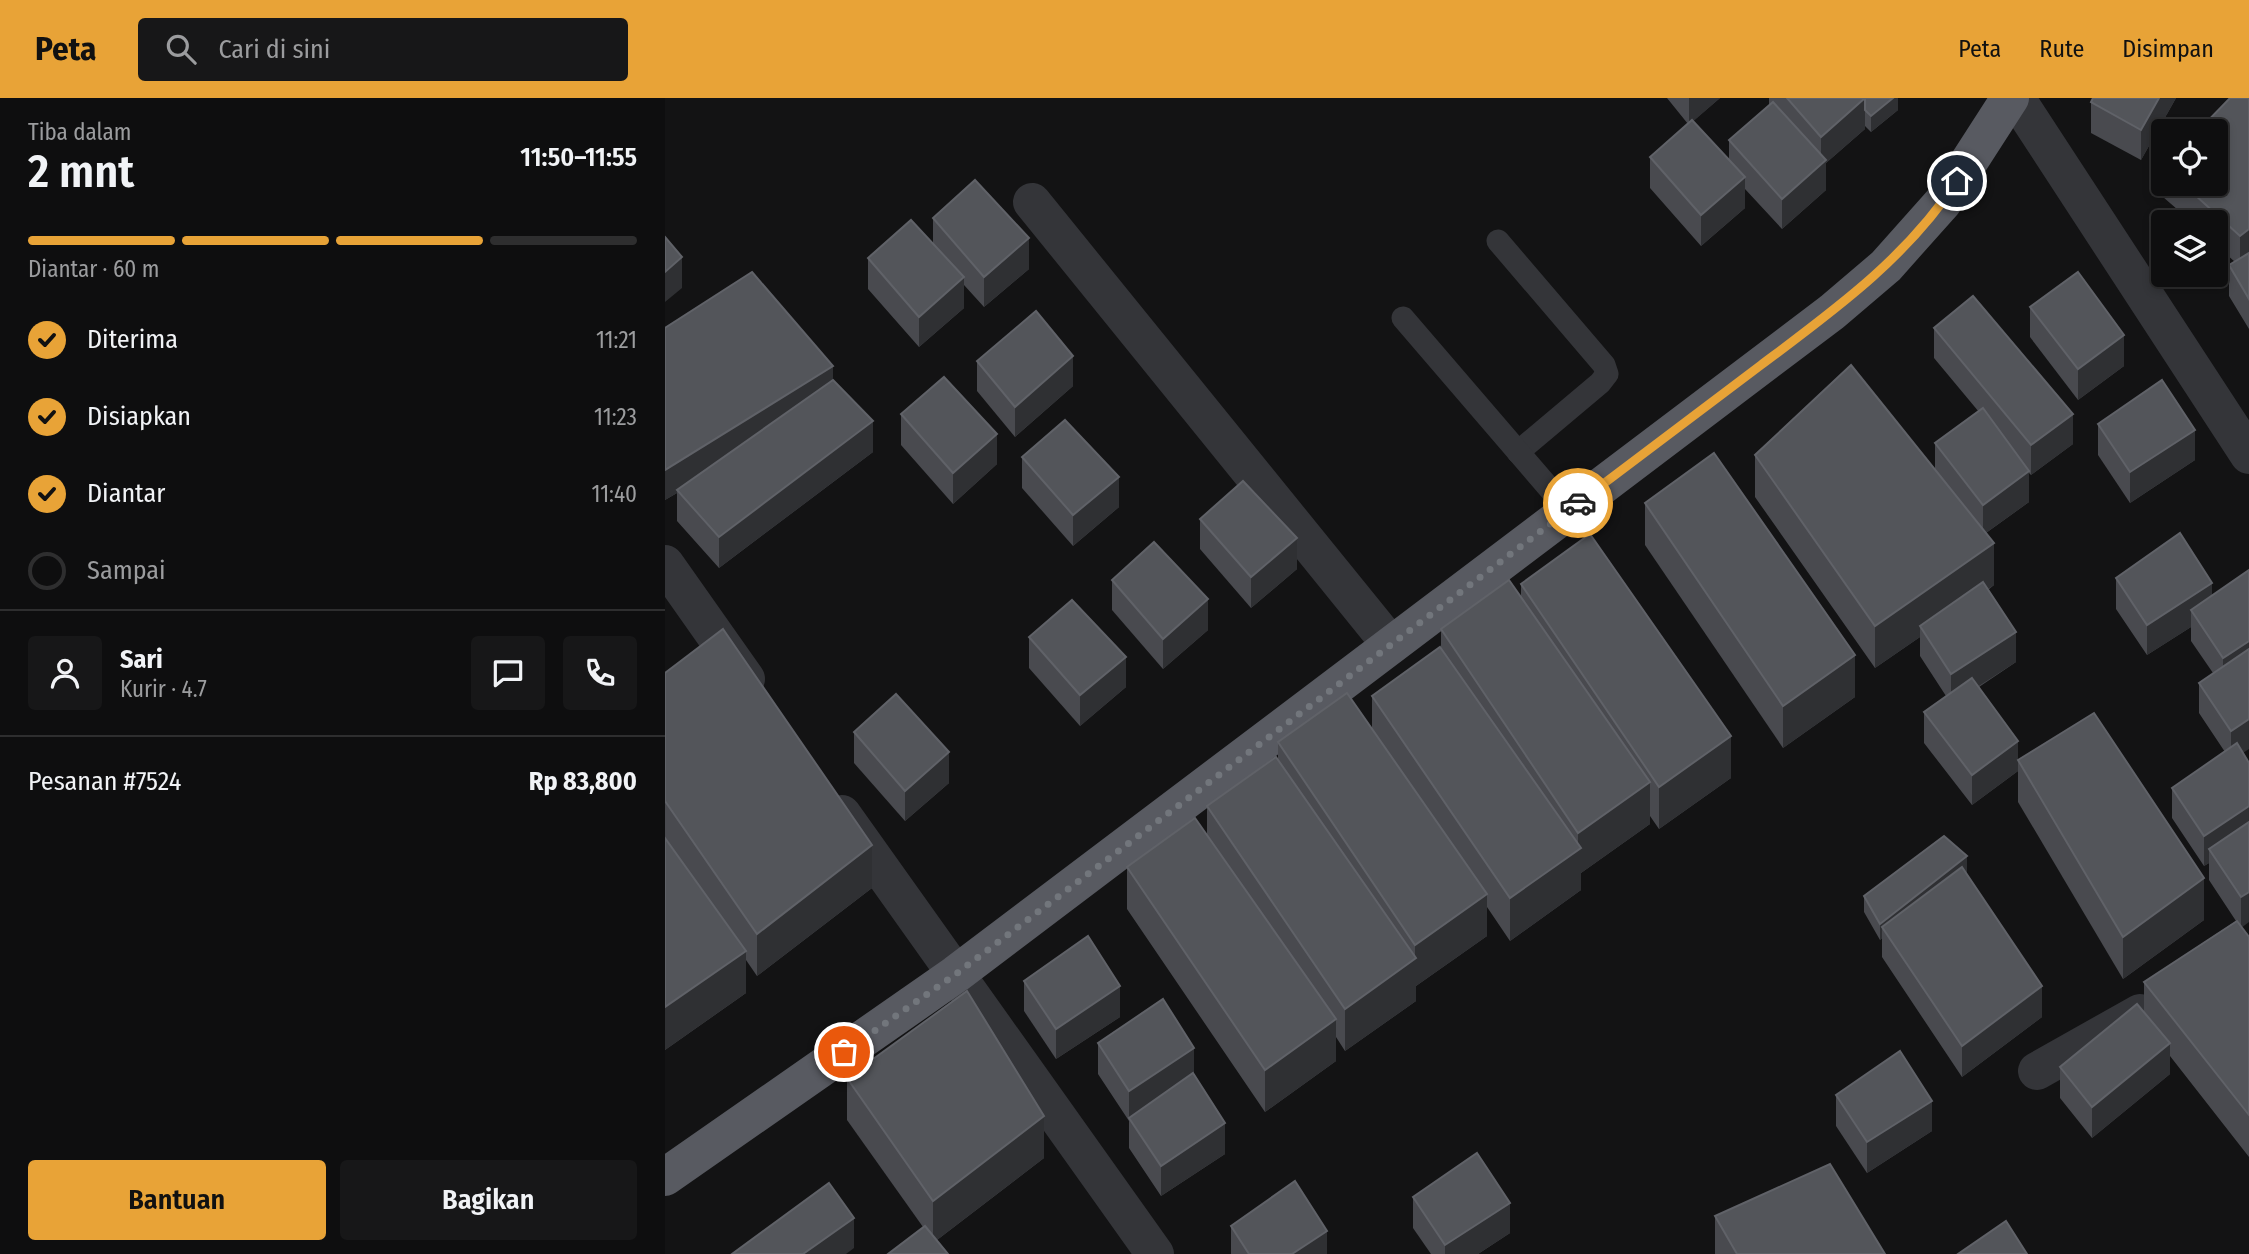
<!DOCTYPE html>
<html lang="id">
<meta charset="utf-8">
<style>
:root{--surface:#0e0e0f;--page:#171718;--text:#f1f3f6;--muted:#9b9c9e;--line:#2e2e2f;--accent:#e8a337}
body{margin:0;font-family:"Fira Sans Condensed",sans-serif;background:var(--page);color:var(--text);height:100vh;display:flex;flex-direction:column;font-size:26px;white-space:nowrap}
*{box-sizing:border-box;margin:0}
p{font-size:23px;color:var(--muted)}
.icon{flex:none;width:38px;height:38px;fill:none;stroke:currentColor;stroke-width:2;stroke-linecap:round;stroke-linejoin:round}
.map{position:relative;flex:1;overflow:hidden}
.sheet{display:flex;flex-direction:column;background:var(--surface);width:665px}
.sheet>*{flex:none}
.controls{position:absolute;left:1486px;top:21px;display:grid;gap:14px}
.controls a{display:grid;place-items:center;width:77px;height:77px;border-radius:7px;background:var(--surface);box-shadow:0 4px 10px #0003,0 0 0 2px var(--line);font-size:35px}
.pin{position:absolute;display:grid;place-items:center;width:60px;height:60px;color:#fff;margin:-30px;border:4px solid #fff;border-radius:50%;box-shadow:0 2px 7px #0007}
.courier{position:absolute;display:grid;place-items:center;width:70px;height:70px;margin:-35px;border:5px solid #e8a337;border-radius:50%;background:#fff;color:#222;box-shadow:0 2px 9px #0007}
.headline em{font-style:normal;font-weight:600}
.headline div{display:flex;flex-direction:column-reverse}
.headline{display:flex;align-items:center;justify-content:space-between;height:119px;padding:0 28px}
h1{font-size:46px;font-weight:600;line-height:52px}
.bar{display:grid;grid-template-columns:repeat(4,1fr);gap:10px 7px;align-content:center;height:84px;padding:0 28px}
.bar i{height:9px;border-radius:5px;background:var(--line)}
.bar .active{background:var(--accent)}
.bar p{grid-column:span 4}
.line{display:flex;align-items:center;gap:18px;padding:0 28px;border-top:2px solid var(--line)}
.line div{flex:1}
.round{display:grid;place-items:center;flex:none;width:74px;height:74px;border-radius:7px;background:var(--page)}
ol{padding:0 28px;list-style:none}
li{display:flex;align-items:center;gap:21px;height:77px}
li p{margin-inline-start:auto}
li .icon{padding:7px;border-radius:50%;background:var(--accent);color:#111;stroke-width:4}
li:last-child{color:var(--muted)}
li i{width:38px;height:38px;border:4px solid var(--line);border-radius:50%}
.cta{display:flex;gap:14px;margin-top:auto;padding:14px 28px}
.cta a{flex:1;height:80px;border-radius:7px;background:var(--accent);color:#111;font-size:28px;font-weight:600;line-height:80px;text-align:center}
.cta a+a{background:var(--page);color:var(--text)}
header{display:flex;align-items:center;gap:42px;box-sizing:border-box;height:98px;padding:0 35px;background:var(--accent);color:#111}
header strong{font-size:33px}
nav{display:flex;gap:38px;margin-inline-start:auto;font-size:24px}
.search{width:490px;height:63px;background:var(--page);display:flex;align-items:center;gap:18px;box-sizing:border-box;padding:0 24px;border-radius:7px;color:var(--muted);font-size:26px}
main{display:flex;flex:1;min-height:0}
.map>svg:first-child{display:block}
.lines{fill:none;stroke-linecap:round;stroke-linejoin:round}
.service{stroke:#343539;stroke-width:23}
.minor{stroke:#343539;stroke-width:38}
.trunk{stroke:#585a61;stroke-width:38}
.wall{fill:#494a4f}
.shaded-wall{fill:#2f3033}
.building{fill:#53555a;stroke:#606268;stroke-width:2}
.done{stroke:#72767c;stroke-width:7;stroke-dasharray:0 12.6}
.route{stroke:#e8a337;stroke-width:9}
</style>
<header>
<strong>Peta</strong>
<div class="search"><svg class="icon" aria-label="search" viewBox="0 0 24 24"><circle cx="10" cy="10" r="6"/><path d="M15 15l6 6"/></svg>Cari di sini</div>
<nav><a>Peta</a><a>Rute</a><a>Disimpan</a></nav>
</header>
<main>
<section class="sheet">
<div class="headline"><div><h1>2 mnt</h1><p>Tiba dalam</p></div><em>11:50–11:55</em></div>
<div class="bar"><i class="active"></i><i class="active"></i><i class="active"></i><i></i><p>Diantar · 60 m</p></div>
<ol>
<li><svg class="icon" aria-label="check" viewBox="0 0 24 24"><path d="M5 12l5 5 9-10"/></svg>Diterima<p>11:21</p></li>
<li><svg class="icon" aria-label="check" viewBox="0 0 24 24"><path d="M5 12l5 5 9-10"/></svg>Disiapkan<p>11:23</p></li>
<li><svg class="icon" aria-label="check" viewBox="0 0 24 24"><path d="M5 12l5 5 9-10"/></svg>Diantar<p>11:40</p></li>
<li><i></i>Sampai</li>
</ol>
<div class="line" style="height:126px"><a class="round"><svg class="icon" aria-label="person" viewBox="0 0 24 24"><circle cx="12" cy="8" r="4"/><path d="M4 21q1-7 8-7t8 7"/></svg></a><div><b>Sari</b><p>Kurir · 4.7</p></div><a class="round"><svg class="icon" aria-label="chat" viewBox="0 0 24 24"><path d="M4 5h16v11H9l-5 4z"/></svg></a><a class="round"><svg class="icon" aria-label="phone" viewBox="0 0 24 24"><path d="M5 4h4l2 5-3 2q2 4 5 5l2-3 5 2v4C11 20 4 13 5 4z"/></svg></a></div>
<div class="line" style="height:91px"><div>Pesanan #7524</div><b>Rp 83,800</b></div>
<div class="cta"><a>Bantuan</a><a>Bagikan</a></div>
</section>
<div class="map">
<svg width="1584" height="1156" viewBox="0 0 1584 1156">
<rect width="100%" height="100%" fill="#131314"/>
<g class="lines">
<g class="service">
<path d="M833,143L939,267L942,276L935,285L853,354"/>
<path d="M738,220L903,412"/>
</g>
<g class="minor">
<path d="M1351,0L1584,357"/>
<path d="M367,104L726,547"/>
<path d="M0,466L81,581"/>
<path d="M177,716L490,1156"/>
<path d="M1372,973L1475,915"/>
</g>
<path class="trunk" d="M0,1079L291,876L1167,214L1221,168L1278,104L1345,0"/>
</g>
<g class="wall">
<path d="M1002,0H1055L1028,23L1064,62V42L1104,7V0H1233V12L1206,34L1200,28V31L1161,65V92L1117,131L1080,91V110L1036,148L985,90V59L1023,26Z"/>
<path d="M1511,0L1476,62L1426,35V4Z"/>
<path d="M1584,0V231L1564,198V167L1570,164L1550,146V124H1527L1498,99V86H1550Z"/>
<path d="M268,120L364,171L319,209L299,187V210L254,249L203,191V160L268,146Z"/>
<path d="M1365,209L1459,268L1413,302L1365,239Z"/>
<path d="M0,230L168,282L208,354L54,470L12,423V395L0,402Z"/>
<path d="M1269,230L1408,346L1366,377L1364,375V404L1321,435L1329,487L1323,492L1351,564L1314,589L1353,673L1307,707L1259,645V614L1281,598L1255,558V539L1210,570L1090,399V357L1270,371V345L1314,314L1269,260Z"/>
<path d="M312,263L408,288L350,339L312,293Z"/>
<path d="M236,316L332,366L288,406L236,347Z"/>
<path d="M1433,326L1530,362L1465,405L1433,357Z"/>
<path d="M357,359L454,409L408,448L357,390Z"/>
<path d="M980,405L1190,599L1118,650L980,447Z"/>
<path d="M535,421L632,471L586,510L535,451Z"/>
<path d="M1451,480L1547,497L1578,655L1576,829L1584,839V1059L1505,958V976L1427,1040L1395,1000V969L1479,914V884L1571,823L1544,782V765L1539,768L1507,720V690L1560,654L1534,615V585L1548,575L1526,543V529L1482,557L1451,511Z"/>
<path d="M447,482L543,532L498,571L447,512Z"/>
<path d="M856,486L1066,680L994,731L985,718V726L916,775V792L845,843L822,809V838L751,888V903L680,953L671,939V963L600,1014L462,811V769L542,737V708L613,662V644L707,631V598L776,549V531L856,499Z"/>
<path d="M364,539L461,589L415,628L364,570Z"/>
<path d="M0,575L207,790L92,878L81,862V895L0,952Z"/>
<path d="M189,634L284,685L240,723L189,665Z"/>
<path d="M1353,662L1539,822L1458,881L1353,704Z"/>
<path d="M1302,774L1301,775L1377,919L1297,979L1217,859V840L1215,842L1199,814V798Z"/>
<path d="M359,883L455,919L391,961L359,913Z"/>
<path d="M433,945L529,978L560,1056L496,1098L464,1050V1023L433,976Z"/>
<path d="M182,980L379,1060L272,1142L258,1129L182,1022Z"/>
<path d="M1171,997L1267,1033L1202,1075L1171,1028Z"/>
<path d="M748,1099L845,1135L813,1156H766L748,1130Z"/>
<path d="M1050,1118L1220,1156H1050Z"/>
<path d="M566,1128L662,1156H566Z"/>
</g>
<g class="shaded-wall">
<path d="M1024,0H1055L1024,27Z"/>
<path d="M1200,0V31L1161,65V92L1117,131V101L1156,66V39Z"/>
<path d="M1228,0H1233V12L1206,34V18Z"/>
<path d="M1494,0H1511L1476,62V32Z"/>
<path d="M1080,79V110L1036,148V117Z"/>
<path d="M1584,131V161L1575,169V138Z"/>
<path d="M364,140V171L319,209V179Z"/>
<path d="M17,159V190L0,204V174Z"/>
<path d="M299,179V210L254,249V219Z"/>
<path d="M1459,237V268L1413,302V271Z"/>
<path d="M408,258V288L350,339V309Z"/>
<path d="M168,268V298L12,392V395L0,402V372Z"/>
<path d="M1408,316V346L1366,377V347Z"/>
<path d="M208,323V354L54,470V439Z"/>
<path d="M1530,332V362L1465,405V374Z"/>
<path d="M332,336V366L288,406V375Z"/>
<path d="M1364,373V404L1318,437V407Z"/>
<path d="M454,379V409L408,448V417Z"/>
<path d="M632,440V471L586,510V479Z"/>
<path d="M1329,445V487L1260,536L1255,528V539L1210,570V528Z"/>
<path d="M1547,485V516L1526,512V529L1482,557V527Z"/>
<path d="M543,501V532L498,571V541Z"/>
<path d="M1351,534V564L1286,606V576Z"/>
<path d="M1584,543V574L1558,591V560Z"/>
<path d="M1190,557V599L1118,650V608Z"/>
<path d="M461,559V589L415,628V597Z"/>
<path d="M1584,621V651L1566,663V633Z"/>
<path d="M1066,638V680L994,731V689Z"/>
<path d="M1353,643V673L1307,707V677Z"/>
<path d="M284,654V685L240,723V693Z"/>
<path d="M985,684V726L916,775V792L845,843V800L913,752V735Z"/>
<path d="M1584,708V738L1544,751V765L1539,768V738Z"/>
<path d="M207,747V790L92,878V836Z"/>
<path d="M1302,758V774L1222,836L1217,829V840L1215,842V826Z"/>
<path d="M1539,780V822L1458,881V839Z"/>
<path d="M1584,794V824L1576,830V799Z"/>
<path d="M822,796V838L751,888V903L680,953V911L750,861V847Z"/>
<path d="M81,853V895L0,952V909Z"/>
<path d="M455,888V919L391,961V931Z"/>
<path d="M1377,888V919L1297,979V948Z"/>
<path d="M671,921V963L600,1014V972Z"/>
<path d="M1505,945V976L1427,1040V1009Z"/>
<path d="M529,950V981L464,1021V993Z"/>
<path d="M1267,1003V1033L1202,1075V1044Z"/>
<path d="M379,1018V1060L268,1145V1103Z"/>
<path d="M560,1025V1056L496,1098V1068Z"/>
<path d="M845,1105V1135L813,1156H780V1147Z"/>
<path d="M189,1120V1150L181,1156H138Z"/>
<path d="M662,1133V1156H627Z"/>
</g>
<g class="building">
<path d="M1122,0H1200L1156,39Z"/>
<path d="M1200,0H1228L1206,18L1200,12Z"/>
<path d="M1428,0H1494L1476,32L1426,4Z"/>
<path d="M1565,0H1584V131L1575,138L1518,86H1550V33H1533Z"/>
<path d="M1108,4L1161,62L1117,101L1064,42Z"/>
<path d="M1027,22L1080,79L1036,117L985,59Z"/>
<path d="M310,82L364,140L319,179L268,120Z"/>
<path d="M246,122L299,179L254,219L203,160Z"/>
<path d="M0,139L17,159L0,174Z"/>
<path d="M1584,155V201L1564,167Z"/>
<path d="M87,174L168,268L0,372V230Z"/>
<path d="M1413,174L1459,237L1413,271L1365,209Z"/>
<path d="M1308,198L1408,316L1366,347L1269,230Z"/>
<path d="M371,213L408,258L350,309L312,263Z"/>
<path d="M1186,267L1329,445L1210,528L1090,357Z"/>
<path d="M279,279L332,336L288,375L236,316Z"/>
<path d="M168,282L208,323L54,439L12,392Z"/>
<path d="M1497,282L1530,332L1465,374L1433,326Z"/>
<path d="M1318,310L1364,373L1318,407L1270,345Z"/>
<path d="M400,322L454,379L408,417L357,359Z"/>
<path d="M1049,355L1190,557L1118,608L980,405Z"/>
<path d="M578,383L632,440L586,479L535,421Z"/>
<path d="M1515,435L1547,485L1482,527L1451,480Z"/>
<path d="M925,436L1066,638L994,689L856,486Z"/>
<path d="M489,444L543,501L498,541L447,482Z"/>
<path d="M1584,472V543L1558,560L1526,512Z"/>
<path d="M844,482L985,684L913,735L776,531Z"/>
<path d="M1318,484L1351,534L1286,576L1255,528Z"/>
<path d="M407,502L461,559L415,597L364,539Z"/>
<path d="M58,531L207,747L92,836L0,703V575Z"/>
<path d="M775,549L916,750L845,800L707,598Z"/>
<path d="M1584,551V621L1566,633L1534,585Z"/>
<path d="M1307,580L1353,643L1307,677L1259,614Z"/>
<path d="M682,595L822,796L750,847L613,644Z"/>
<path d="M231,596L284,654L240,693L189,634Z"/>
<path d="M1429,615L1539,780L1458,839L1353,662Z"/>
<path d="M1572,645L1584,665V708L1539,738L1507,690Z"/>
<path d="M611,659L751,860L680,911L542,708Z"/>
<path d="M530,720L671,921L600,972L462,769Z"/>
<path d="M1584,724V794L1576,799L1544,751Z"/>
<path d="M1279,738L1302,758L1215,826L1199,798Z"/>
<path d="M0,740L81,853L0,909Z"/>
<path d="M1297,769L1377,888L1297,948L1217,829Z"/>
<path d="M1572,823L1584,839V1017L1479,884Z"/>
<path d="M423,838L455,888L391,931L359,883Z"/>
<path d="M302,893L379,1018L268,1103L182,980Z"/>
<path d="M498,901L529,950L464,993L433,945Z"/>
<path d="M1472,906L1505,945L1427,1009L1395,969Z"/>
<path d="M1235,953L1267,1003L1202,1044L1171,997Z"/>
<path d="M528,975L560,1025L496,1068L464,1020Z"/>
<path d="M812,1055L845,1105L780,1147L748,1099Z"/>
<path d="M1165,1066L1220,1156H1072L1050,1118Z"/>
<path d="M630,1083L662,1133L627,1156H584L566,1128Z"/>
<path d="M164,1085L189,1120L138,1156H67Z"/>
<path d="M1341,1123L1362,1156H1293Z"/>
<path d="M260,1128L283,1156H223Z"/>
</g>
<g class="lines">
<path class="done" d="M179,954L291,876L913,405"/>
<path class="route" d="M913,405C974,359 1035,313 1096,267C1168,213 1242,160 1292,83"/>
</g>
</svg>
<div class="controls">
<a><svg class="icon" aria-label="locate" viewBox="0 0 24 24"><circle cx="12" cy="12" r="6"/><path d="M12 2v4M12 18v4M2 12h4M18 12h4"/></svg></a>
<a><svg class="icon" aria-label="layers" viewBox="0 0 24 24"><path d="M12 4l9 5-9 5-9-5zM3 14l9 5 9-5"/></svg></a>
</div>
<div class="pin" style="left:179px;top:954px;background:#ea580c"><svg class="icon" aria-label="bag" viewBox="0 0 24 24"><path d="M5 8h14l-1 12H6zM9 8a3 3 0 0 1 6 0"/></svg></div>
<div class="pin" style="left:1292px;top:83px;background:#1f2937"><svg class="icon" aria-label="home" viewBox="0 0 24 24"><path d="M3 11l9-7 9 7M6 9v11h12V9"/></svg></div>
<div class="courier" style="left:913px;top:405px"><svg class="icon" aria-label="car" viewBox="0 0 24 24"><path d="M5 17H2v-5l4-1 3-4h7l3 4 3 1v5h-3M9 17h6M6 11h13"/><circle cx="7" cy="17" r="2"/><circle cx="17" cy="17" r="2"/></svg></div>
</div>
</main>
